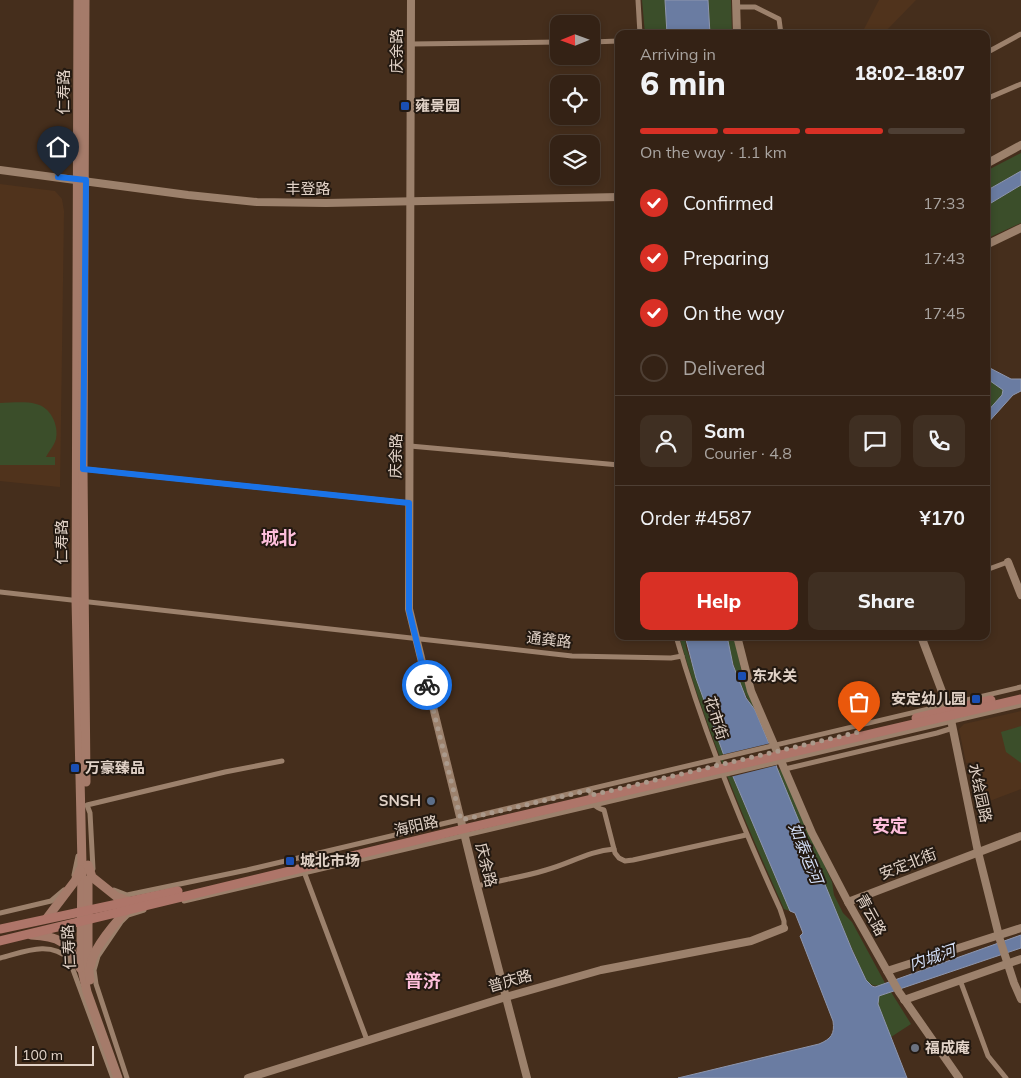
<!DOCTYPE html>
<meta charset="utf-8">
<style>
:root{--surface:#342215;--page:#3f2f22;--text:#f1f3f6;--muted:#a9a4a0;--line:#4e3f34;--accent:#d93025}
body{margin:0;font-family:Mulish,"Noto Sans SC",sans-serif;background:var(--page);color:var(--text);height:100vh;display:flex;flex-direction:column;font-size:19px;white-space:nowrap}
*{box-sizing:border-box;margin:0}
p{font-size:16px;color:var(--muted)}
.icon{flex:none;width:28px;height:28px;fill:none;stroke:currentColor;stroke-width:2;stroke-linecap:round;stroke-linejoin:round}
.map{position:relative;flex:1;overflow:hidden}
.drawer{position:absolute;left:615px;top:30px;width:375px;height:610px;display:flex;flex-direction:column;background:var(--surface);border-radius:10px;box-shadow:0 2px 8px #0003,0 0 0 1px var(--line)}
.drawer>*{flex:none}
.needle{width:32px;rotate:269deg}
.controls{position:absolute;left:550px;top:15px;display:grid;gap:10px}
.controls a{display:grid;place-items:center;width:50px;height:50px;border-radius:10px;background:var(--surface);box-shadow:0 2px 8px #0003,0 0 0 1px var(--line);font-size:25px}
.scale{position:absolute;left:15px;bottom:12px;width:79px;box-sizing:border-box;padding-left:5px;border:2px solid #e1d2c7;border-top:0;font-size:14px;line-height:18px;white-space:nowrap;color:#e1d2c7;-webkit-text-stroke:4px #231911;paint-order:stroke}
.pin{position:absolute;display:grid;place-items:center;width:42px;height:42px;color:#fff;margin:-51px -21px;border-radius:50% 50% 50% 0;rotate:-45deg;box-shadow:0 0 5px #0007}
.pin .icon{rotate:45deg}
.courier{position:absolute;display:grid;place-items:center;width:50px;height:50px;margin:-25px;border:4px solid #1a73e8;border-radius:50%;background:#fff;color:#222;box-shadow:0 1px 6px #0007}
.overview em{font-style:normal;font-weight:800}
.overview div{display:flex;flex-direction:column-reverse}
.overview{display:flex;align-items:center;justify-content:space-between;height:85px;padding:0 25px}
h1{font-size:32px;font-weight:800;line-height:38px}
.bar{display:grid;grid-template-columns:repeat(4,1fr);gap:8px 5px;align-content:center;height:60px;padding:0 25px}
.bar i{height:6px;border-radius:4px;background:var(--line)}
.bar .on{background:var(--accent)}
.bar p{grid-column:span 4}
.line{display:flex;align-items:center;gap:12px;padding:0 25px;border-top:1px solid var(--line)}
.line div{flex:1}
.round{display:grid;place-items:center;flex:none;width:52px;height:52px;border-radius:10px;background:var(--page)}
ol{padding:0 25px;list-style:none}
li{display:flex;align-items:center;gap:15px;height:55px}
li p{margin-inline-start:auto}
li .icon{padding:5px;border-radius:50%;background:var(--accent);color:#fff;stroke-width:4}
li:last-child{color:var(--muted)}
li i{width:28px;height:28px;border:2px solid var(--line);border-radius:50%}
.primary-button{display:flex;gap:10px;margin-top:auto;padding:10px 25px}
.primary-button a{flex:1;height:58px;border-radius:10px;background:var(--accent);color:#fff;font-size:20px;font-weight:800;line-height:58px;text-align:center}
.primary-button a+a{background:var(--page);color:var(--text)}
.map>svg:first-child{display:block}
.built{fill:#50331c}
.green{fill:#3b4e2a}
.water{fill:#6a7ca2;stroke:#8e96ad}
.pier{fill:#452e1c}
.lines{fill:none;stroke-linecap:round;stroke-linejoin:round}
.minor{stroke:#9c816c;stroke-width:5}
.tertiary{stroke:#9c816c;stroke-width:8}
.secondary{stroke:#a57b6a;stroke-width:9}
.primary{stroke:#ae7569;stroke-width:9}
.done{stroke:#aa998b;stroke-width:5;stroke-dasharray:0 9}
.route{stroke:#1a73e8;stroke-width:6}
.transit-dot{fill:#1a4fb4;stroke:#231911;stroke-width:2}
.service-dot{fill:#5c6f8a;stroke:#231911;stroke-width:2}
.worship-dot{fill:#6b7280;stroke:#231911;stroke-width:2}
.labels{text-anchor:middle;stroke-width:4;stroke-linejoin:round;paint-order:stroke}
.street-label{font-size:15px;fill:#e1d2c7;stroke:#231911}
.poi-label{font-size:15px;font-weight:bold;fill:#e1d2c7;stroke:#231911;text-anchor:start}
.water-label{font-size:16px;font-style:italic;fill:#d2def7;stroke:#231911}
.quarter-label{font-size:18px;font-weight:bold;fill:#febfdc;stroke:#231911}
</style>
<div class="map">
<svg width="1021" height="1078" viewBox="0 0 1021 1078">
<rect width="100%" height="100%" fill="#452e1c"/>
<g class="built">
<path d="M879,0H916L883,34H868L863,31Z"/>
<path d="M0,184L55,191L62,199L64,211L60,487L0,481Z"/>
<path d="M1021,711V789L987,802L977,761L966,763L959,729L964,724Z"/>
</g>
<g class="green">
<path d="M642,0H665L667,34H645Z"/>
<path d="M708,0H731L732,34H710Z"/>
<path d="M1021,153V171L986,191V171Z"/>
<path d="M1021,185V223L986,239V206Z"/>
<path d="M986,366L1010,393L986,419Z"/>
<path d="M0,403C11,403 25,401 36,404C51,407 59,426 56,439C54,446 49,451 46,457H55V465H0Z"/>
<path d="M679,636H685L686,647L723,753L790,911L784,909C744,820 706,730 679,636Z"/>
<path d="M727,636H734L743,678L755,710C739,688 732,663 727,636Z"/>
<path d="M1021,726V763L1006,752L1001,732Z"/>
<path d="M777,768L782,771L832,882L834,895L843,913L852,922L885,983C876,987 873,987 866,980L832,904Z"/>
<path d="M891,992L911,1024L891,1037L878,1004L879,996Z"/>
</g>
<g class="water">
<path d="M665,0H708L710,34H667Z"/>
<path d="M1021,171V185L986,206V191Z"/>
<path d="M986,366L1011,379H1021V391L1013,395L986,425V413L1002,395L1003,390L986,378Z"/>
<path d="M685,636H727L733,665L746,698L755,710L773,753L777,768L852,950L866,980L872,986L875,987L1021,935V948L879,996L878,1004L907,1078H678L819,1044C831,1039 835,1034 833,1021L800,936L803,933L795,913L790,911L723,753L696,678Z"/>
</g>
<path class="pier" d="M771,743L778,765L730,777L721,755Z"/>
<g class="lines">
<g class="minor">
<path d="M638,0L640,34"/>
<path d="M736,7H755L779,19L781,34"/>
<path d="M591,42L619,41"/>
<path d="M411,44L559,42"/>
<path d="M986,53L1021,34"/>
<path d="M986,99L1021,84"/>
<path d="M410,446L619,465"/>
<path d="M83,469L409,503"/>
<path d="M986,570L1008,562"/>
<path d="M0,592L572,656L671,658L682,656"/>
<path d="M676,636C703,731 739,820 780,909L784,921V928"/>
<path d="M785,769L937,733L953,728"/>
<path d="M590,790C593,801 591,806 604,810L615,853L619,858L625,861L633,860L746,835"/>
<path d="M93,869L90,813L87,805L225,772L282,761"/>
<path d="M303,869L367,1040"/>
<path d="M74,875L78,856"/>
<path d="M477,886C500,880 524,877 546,870C569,864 589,851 614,849"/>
<path d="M114,890L127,895L247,870L1021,687"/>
<path d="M184,901L1021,705"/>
<path d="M0,913L51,901L64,890"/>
<path d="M0,958C24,952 50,940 69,959L113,1078"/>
<path d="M960,980L988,1056L1006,1078"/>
<path d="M127,1078L96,984L94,970L98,956L121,922L128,915L144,910"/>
</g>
<g class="tertiary">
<path d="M411,0L409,609L477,886L527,1078"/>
<path d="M736,0L737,34"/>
<path d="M986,164L1021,145"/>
<path d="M0,170L188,195L257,202L326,203L619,197"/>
<path d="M986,245L1021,228"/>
<path d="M1008,562L1021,595"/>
<path d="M737,636L751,691L812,833L848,902L899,992L959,1078"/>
<path d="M921,636L949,710L978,852L1000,940L1014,983L1021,999"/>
<path d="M848,902L1021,836"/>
<path d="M887,971L1021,928"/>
<path d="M904,1000L1021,959"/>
<path d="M248,1078L506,997L601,970L751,941L784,928"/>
</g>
<g class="secondary">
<path d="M78,0L76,600L82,865L81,946V965L87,992L118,1078"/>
<path d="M85,0L83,469L86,782"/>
<path d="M88,865L92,877L117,897L128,901"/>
<path d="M88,880V961L90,980"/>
<path d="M47,918L75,881L80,870"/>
<path d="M31,935C59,936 69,942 80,968"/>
<path d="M91,965C92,950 116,922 127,910"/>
</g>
<g class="primary">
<path d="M916,718L991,700"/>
<path d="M0,929L178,891"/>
<path d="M0,941L463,829L1021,699"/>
</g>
</g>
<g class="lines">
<path class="done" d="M427,685L461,820L590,790L592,795L859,732"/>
<path class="route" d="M58,177L86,180L83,469L409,503V610L427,685"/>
</g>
<g class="transit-dot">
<rect x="400" y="101" width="10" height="10" rx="2.5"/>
<rect x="737" y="671" width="10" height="10" rx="2.5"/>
<rect x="971" y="694" width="10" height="10" rx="2.5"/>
<rect x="70" y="763" width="10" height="10" rx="2.5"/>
<rect x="285" y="856" width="10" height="10" rx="2.5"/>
</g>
<circle class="service-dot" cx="431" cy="801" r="5"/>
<circle class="worship-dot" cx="915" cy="1048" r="5"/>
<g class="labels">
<g class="street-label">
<text transform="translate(397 51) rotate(-90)" y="5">庆余路</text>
<text transform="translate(64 92) rotate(-90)" y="5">仁寿路</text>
<text x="308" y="194">丰登路</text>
<text transform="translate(396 456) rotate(-89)" y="5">庆余路</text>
<text transform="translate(62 542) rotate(-90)" y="5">仁寿路</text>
<text transform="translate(549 640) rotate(6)" y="5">通龚路</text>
<text transform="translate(716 718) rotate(72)" y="5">花市街</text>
<text transform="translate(980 793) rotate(78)" y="5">水绘园路</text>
<text transform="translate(416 826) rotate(-13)" y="5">海阳路</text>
<text transform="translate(908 864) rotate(-21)" y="5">安定北街</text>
<text transform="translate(486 865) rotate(76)" y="5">庆余路</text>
<text transform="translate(871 915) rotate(61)" y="5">青云路</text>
<text transform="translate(69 947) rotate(-93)" y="5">仁寿路</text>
<text transform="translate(510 981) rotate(-16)" y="5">普庆路</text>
</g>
<g class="poi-label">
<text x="415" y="111">雍景园</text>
<text x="752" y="681">东水关</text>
<text x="966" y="704" text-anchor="end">安定幼儿园</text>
<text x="85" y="773">万豪臻品</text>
<text x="421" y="806" text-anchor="end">SNSH</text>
<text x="300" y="866">城北市场</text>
<text x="925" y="1053">福成庵</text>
</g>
<g class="water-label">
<text transform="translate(806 853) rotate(68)" y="6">如泰运河</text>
<text transform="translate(932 957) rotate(-19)" y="6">内城河</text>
</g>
<g class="quarter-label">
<text x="279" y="544">城北</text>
<text x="890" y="832">安定</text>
<text x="423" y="987">普济</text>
</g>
</g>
</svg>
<div class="controls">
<a><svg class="needle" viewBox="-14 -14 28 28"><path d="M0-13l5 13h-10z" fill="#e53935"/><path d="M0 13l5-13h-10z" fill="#a9a4a0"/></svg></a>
<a><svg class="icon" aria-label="locate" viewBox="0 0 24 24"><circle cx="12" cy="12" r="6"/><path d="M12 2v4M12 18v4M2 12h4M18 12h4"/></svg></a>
<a><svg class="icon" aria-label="layers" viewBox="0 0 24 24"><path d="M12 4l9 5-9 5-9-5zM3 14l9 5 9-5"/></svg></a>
</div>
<div class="scale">100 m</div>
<div class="pin" style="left:859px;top:732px;background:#ea580c"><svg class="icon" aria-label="bag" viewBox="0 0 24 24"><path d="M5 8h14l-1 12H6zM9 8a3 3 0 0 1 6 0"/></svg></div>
<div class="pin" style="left:58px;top:177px;background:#1f2937"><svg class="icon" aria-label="home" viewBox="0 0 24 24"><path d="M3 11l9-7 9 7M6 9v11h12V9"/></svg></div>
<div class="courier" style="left:427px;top:685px"><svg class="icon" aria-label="bike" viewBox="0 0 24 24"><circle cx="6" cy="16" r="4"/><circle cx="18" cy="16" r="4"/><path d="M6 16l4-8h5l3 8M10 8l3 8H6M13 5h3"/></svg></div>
<section class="drawer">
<div class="overview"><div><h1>6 min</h1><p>Arriving in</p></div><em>18:02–18:07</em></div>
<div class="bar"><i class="on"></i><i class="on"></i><i class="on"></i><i></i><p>On the way · 1.1 km</p></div>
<ol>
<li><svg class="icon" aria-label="check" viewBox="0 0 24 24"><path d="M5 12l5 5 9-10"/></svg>Confirmed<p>17:33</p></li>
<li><svg class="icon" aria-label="check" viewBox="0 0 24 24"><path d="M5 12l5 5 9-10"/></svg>Preparing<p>17:43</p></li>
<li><svg class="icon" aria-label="check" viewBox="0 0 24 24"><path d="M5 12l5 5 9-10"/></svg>On the way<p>17:45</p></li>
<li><i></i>Delivered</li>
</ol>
<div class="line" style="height:90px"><a class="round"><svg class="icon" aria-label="person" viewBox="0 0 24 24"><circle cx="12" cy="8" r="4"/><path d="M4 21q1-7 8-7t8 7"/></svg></a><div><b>Sam</b><p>Courier · 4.8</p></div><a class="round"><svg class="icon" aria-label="chat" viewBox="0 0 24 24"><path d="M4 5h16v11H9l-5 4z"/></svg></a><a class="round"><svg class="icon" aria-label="phone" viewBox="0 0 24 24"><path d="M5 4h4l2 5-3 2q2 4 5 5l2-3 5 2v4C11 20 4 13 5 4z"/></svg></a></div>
<div class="line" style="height:65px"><div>Order #4587</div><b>¥170</b></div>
<div class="primary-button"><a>Help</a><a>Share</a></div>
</section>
</div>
